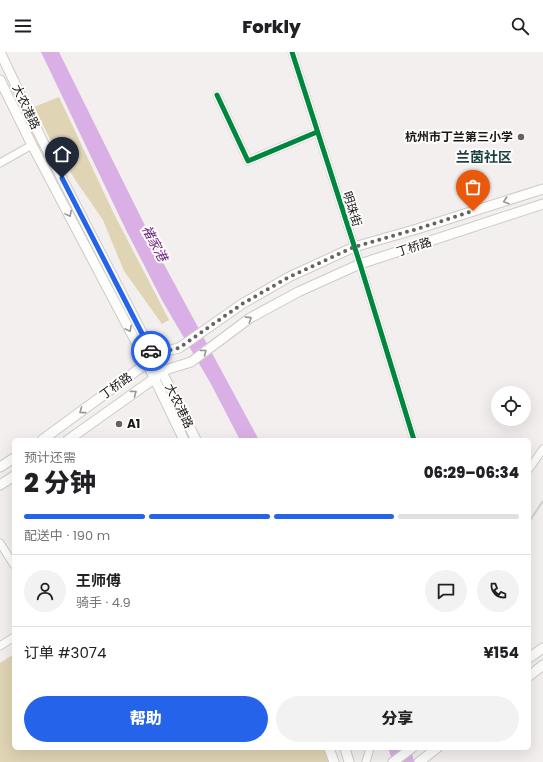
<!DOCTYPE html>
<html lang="zh">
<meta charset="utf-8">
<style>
:root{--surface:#fff;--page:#f2f2f2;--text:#202124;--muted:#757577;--line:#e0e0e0;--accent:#2563eb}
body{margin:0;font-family:Poppins,"Noto Sans SC",sans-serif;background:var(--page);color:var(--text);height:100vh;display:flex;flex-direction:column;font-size:15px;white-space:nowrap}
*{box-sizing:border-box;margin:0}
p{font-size:13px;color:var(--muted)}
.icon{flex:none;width:22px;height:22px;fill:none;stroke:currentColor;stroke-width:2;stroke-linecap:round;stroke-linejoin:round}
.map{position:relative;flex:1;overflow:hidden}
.details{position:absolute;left:12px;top:386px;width:519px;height:312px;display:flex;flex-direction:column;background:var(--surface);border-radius:6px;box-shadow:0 4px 16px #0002}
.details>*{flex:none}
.buttons{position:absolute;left:491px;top:334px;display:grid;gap:8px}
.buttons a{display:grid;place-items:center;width:40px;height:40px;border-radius:50%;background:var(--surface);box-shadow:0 4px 16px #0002;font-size:20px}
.pin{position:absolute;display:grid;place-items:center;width:34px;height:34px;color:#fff;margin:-41px -17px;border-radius:50% 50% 50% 0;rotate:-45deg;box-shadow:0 0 4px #0007}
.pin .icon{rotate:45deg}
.courier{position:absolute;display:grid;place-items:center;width:40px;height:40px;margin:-20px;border:3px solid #2563eb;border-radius:50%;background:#fff;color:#222;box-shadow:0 1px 5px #0007}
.headline em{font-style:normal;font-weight:800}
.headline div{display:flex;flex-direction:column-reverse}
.headline{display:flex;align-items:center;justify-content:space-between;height:68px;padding:0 12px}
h1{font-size:26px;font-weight:800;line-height:30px}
.bar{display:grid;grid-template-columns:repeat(4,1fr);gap:6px 4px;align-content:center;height:48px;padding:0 12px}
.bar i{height:5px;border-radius:3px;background:var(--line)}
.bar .active{background:var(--accent)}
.bar p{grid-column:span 4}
.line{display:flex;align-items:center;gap:10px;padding:0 12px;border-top:1px solid var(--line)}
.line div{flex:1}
.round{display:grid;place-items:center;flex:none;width:42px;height:42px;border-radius:21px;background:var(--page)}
.button{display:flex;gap:8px;margin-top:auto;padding:8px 12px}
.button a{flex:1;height:46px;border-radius:24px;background:var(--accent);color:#fff;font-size:16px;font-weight:800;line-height:46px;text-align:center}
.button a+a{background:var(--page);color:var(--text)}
header{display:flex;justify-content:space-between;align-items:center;height:52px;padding:0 12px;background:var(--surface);font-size:18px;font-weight:800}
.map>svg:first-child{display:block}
.green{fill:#dfd4b4}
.water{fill:#daafe5}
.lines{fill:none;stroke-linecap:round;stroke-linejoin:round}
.minor-casing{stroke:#cdcbca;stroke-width:9}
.major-casing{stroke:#cdcbca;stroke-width:11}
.minor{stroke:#fdfdfc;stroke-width:7}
.major{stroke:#fdfdfc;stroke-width:9}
.rail{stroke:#d2d0d0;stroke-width:2}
.cycleway-casing{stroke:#fffcfc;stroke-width:8}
.cycleway{stroke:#00873e;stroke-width:5}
.oneway{stroke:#969695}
.done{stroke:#656362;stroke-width:4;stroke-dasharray:0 7.2}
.route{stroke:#2563eb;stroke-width:5}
.poi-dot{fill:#656362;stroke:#fffcfc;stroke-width:1.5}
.labels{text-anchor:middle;stroke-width:4;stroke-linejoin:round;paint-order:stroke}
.street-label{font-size:12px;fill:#191717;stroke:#fffcfc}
.poi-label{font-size:12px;font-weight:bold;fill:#191717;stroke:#fffcfc;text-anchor:end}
.water-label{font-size:13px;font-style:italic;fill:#6e2580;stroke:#fffcfc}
.quarter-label{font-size:14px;font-weight:bold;fill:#1c3f3f;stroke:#fffcfc}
</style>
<header><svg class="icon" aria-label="menu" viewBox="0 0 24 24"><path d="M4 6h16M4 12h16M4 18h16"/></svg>Forkly<svg class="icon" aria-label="search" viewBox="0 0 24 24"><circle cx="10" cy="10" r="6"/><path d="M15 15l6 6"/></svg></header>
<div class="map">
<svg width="543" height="710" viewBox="0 0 543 710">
<rect width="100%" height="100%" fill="#f3efee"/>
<g class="green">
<path d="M59,45L114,162L169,268L162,272L124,219L103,168L76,129L50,87L34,55Z"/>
<path d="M14,602V696H325L332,710H0V611Z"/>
</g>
<g class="water">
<path d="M41,0H59L166,216L259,388H240L211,332L163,250L126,178Z"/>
<path d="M388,696H411L414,710H393Z"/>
</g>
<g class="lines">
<defs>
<g id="minor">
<path d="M292,0L360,212L414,388"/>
<path d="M217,43L248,109L317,80"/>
<path d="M0,111L32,93"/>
<path d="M529,417L543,397"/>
<path d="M0,491L14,513"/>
<path d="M0,594L14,585"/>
<path d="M366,710L370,696"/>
</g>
<g id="major">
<path d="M0,0L42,88L153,302L196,388"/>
<path d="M0,28L32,93L147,311L184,388"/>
<path d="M42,388L147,311L153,302L179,296L242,252L289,225L354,195L417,177L543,137"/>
<path d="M68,388L155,326L162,319L191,310L250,266L298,240L360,212L543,152"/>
<path d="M0,415L14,406"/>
<path d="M0,433L14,424"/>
<path d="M529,606L543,596"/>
<path d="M529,624L543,613"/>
<path d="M329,696L334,710"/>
<path d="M345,696L349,710"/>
<path d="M393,710L412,696"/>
<path d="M419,710L437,696"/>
</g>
</defs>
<use href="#minor" class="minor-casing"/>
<use href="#major" class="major-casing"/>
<use href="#minor" class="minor"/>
<use href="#major" class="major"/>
<path class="rail" d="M529,470L543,449"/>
<defs>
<g id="cycleway">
<path d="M292,0L360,212L414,388"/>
<path d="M217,43L248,109L317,80"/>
</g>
</defs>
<use href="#cycleway" class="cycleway-casing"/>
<use href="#cycleway" class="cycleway"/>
</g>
<defs><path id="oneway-chevron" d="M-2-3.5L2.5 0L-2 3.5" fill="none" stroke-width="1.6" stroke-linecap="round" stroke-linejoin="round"/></defs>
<g class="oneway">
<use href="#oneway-chevron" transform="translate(506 149) rotate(162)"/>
<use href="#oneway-chevron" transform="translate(69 162) rotate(62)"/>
<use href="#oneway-chevron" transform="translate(249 267) rotate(-33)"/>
<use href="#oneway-chevron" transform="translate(129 277) rotate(62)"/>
<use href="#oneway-chevron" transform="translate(204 300) rotate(-37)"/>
<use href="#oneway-chevron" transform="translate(134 341) rotate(-36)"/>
<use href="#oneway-chevron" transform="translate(82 359) rotate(144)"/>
</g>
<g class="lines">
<path class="done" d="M151,299L153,302L179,296L242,252L289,225L354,195L417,177L473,159"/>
<path class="route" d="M62,126L151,299"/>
</g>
<g class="poi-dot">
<circle cx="521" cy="85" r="4"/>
<circle cx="119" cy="372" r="4"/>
</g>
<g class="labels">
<g class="street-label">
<text transform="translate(26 55) rotate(65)" y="4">大农港路</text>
<text transform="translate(352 157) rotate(72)" y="4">明珠街</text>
<text transform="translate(414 195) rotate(-18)" y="4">丁桥路</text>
<text transform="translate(116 334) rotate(-36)" y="4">丁桥路</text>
<text transform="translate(179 354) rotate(64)" y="4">大农港路</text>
</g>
<g class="poi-label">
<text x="513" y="89">杭州市丁兰第三小学</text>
<text x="127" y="376" text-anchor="start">A1</text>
</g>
<g class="water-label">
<text transform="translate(155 191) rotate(62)" y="5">褚家港</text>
</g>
<g class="quarter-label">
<text x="484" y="110">兰茵社区</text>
</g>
</g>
</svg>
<div class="buttons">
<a><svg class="icon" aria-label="locate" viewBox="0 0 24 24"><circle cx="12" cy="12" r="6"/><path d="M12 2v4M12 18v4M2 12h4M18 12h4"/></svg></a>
</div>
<div class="pin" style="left:473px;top:159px;background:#ea580c"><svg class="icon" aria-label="bag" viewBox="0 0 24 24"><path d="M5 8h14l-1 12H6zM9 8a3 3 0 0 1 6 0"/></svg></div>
<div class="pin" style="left:62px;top:126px;background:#1f2937"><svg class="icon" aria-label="home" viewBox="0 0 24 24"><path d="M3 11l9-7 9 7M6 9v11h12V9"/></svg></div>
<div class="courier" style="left:151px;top:299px"><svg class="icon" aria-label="car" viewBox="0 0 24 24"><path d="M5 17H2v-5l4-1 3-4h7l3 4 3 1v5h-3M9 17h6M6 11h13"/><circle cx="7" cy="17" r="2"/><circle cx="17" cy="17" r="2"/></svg></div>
<section class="details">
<div class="headline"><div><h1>2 分钟</h1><p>预计还需</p></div><em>06:29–06:34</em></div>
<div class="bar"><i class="active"></i><i class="active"></i><i class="active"></i><i></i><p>配送中 · 190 m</p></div>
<div class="line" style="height:72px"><a class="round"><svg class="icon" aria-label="person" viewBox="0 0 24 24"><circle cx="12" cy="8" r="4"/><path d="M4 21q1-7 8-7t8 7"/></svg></a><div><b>王师傅</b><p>骑手 · 4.9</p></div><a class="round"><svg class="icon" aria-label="chat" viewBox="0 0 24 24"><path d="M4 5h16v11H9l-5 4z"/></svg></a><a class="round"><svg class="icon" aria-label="phone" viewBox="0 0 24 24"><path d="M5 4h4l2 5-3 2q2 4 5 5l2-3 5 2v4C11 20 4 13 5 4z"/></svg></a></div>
<div class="line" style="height:52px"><div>订单 #3074</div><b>¥154</b></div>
<div class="button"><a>帮助</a><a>分享</a></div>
</section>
</div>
